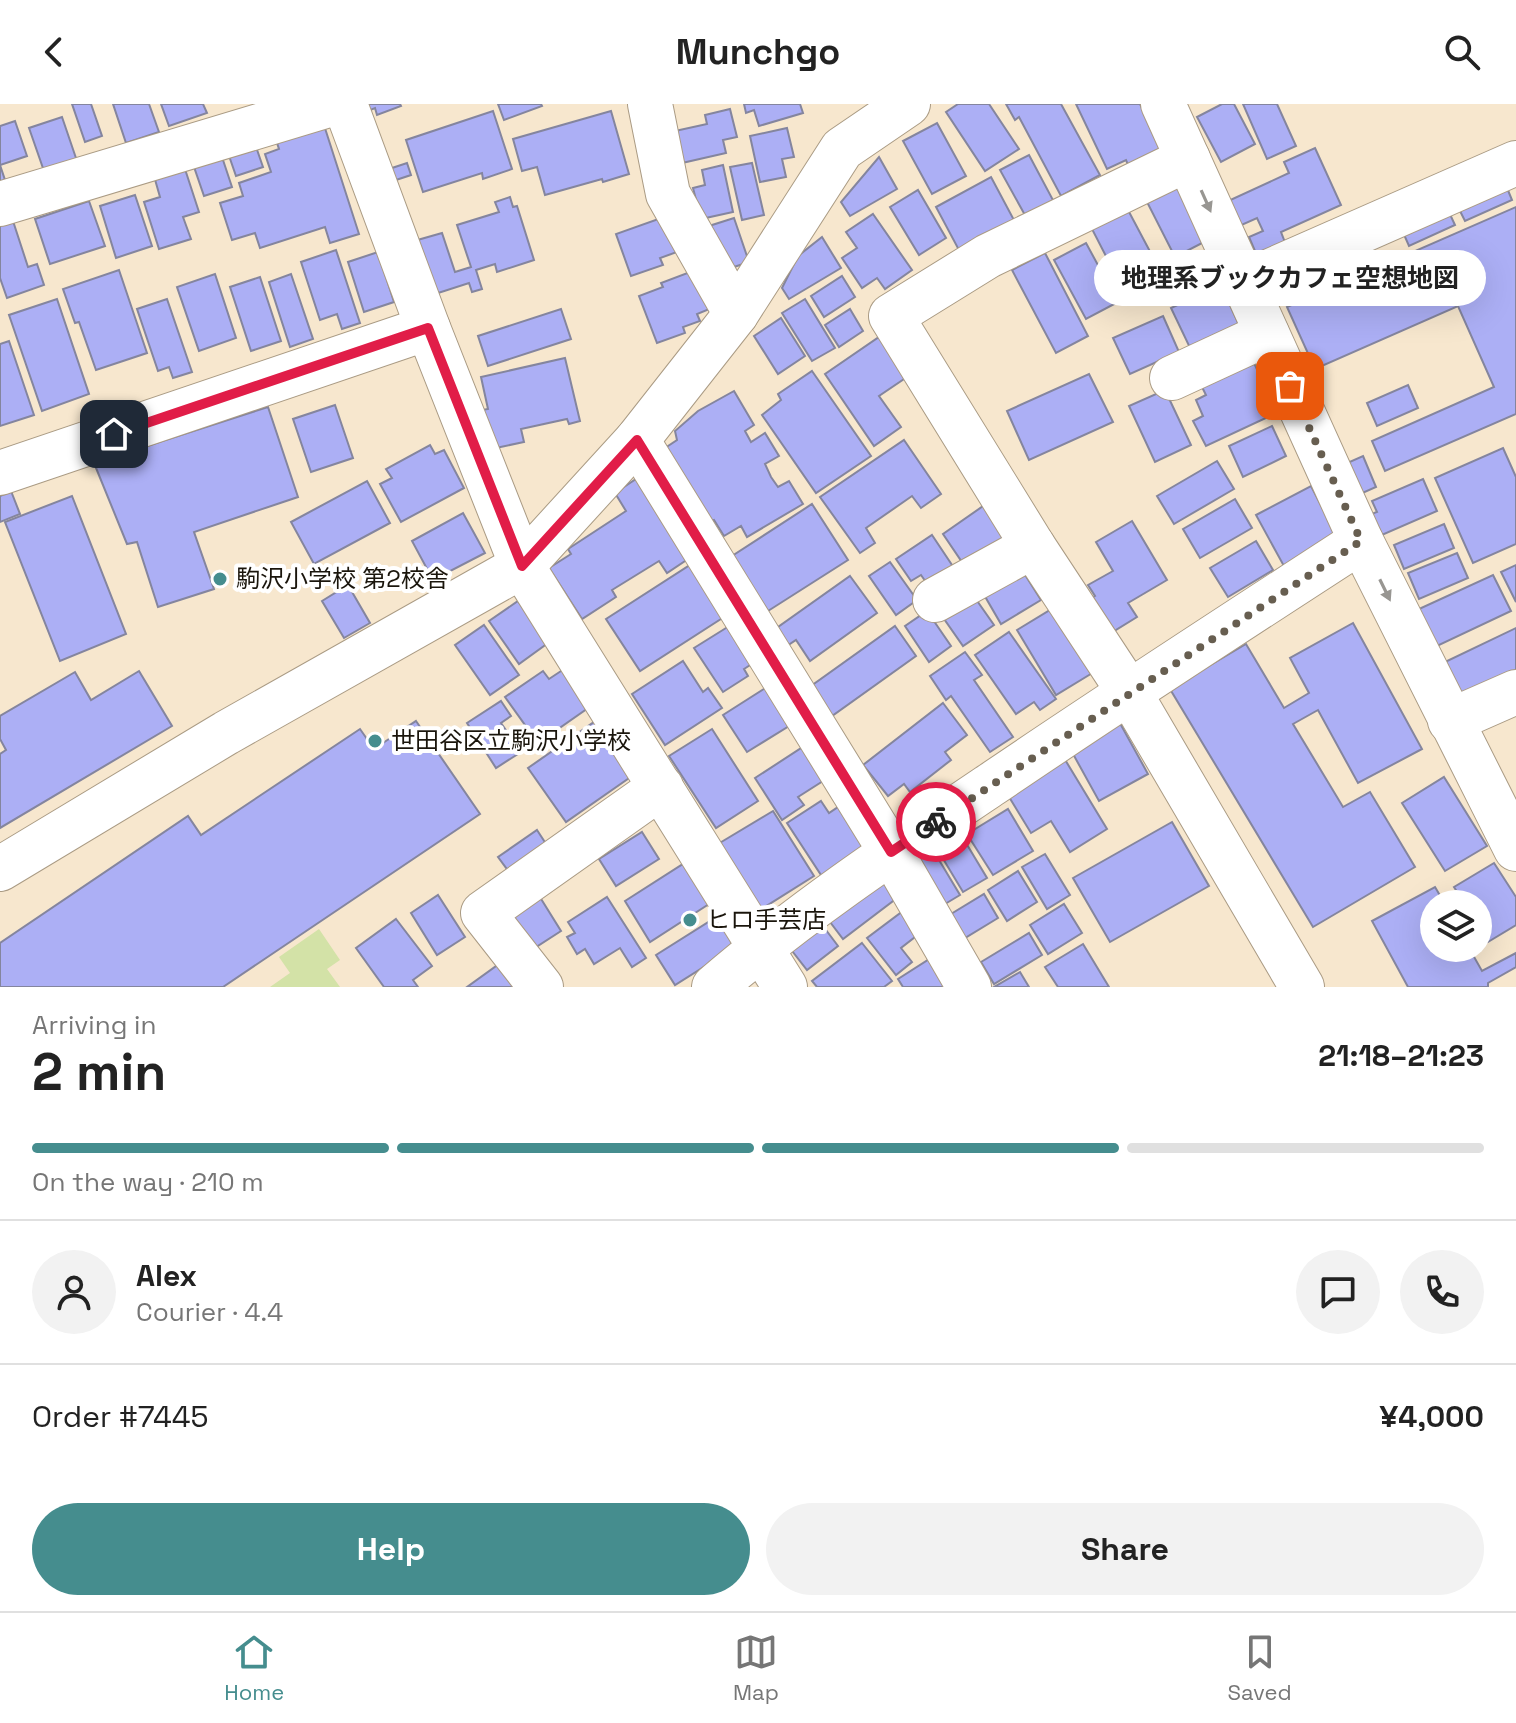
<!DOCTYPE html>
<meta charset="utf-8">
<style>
:root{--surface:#fff;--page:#f2f2f2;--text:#222;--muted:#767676;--line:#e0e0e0;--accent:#458d8e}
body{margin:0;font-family:"Space Grotesk","Noto Sans JP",sans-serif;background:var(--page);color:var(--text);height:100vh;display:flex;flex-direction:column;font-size:30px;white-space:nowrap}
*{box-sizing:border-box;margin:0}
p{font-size:26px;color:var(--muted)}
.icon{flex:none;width:44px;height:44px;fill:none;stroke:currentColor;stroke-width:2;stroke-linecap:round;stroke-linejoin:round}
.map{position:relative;height:883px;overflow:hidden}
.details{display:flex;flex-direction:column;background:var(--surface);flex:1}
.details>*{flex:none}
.buttons{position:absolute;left:1420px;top:786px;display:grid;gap:16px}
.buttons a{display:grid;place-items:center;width:72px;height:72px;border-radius:50%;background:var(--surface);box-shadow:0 8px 32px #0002;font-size:40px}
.pin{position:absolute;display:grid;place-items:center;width:68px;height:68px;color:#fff;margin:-34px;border-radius:16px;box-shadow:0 4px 12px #0006}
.courier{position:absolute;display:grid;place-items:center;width:80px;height:80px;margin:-40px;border:6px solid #e11d48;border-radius:50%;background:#fff;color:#222;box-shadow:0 2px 10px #0007}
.bubble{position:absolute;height:56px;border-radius:28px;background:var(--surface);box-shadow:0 8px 32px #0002;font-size:26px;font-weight:700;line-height:56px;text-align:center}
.headline em{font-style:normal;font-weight:700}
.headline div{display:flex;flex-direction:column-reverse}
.headline{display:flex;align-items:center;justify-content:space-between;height:136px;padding:0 32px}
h1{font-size:52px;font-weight:700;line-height:60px}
.bar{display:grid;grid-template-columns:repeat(4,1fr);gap:12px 8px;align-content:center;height:96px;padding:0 32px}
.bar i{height:10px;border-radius:6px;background:var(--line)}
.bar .on{background:var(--accent)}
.bar p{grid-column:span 4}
.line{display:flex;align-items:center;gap:20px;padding:0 32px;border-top:2px solid var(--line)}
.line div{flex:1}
.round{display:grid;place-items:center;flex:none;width:84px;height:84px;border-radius:42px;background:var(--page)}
.action{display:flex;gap:16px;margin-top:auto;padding:16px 32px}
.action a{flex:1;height:92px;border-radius:48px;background:var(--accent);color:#fff;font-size:32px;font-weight:700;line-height:92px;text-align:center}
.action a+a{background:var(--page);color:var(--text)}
header{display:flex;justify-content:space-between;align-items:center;height:104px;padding:0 32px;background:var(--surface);font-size:36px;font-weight:700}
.dock{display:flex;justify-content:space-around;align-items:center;height:112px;border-top:2px solid var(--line);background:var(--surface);font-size:22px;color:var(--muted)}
.dock a{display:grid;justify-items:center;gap:4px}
.dock .on{color:var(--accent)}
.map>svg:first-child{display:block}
.green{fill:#d3e2a7}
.building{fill:#acaff5;stroke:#84859e;stroke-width:2}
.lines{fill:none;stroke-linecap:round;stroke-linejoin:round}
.minor-casing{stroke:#aa9b84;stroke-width:46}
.minor{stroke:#fff;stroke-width:44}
.oneway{fill:#989692}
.done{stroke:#675e50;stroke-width:8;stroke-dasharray:0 14.4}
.route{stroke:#e11d48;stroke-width:10}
.poi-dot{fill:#458d8e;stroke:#fff;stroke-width:3}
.labels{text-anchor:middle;stroke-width:8;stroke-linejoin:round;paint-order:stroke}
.poi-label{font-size:24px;fill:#1a150c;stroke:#fff;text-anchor:start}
</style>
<header><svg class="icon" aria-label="back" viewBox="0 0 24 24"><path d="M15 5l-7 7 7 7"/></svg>Munchgo<svg class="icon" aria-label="search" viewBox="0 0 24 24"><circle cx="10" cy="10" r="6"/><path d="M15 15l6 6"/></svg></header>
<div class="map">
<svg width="1516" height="883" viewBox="0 0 1516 883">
<rect width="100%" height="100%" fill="#f7e7ce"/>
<path class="green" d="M319,825L340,856L327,865L340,883H270L290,869L279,853Z"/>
<g class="building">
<path d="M72,0H91L102,32L85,38Z"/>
<path d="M113,0H149L159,28L126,39Z"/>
<path d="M161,0H203L207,9L169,22Z"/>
<path d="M366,0H400L401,2L377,11L375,4L368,7Z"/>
<path d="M498,0H541L542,2L504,16Z"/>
<path d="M744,0H800L803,9L759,22L754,6L746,9Z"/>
<path d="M958,0H989L1019,45L985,67L946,8Z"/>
<path d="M1006,0H1061L1100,71L1061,92L1019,13L1015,16Z"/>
<path d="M1076,0H1140L1163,48L1129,63L1126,56L1107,65Z"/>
<path d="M1222,0H1234L1255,40L1221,58L1197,13Z"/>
<path d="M1243,0H1277L1296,42L1267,55Z"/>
<path d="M730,5L737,33L723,36L726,49L682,59L675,27L707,20L705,11Z"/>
<path d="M493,7L512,65L483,75L482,69L423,88L406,36Z"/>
<path d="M611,7L629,70L603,78L602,75L545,91L537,63L522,67L513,35Z"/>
<path d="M62,13L77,57L44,67L29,24Z"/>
<path d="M15,17L27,52L0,61L5,76L0,78V22Z"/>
<path d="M323,18L359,130L330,139L325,123L260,144L255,129L232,136L220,99L243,92L239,79L271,68L265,50L279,45L275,33Z"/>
<path d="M937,19L966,72L932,90L903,37Z"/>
<path d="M787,24L794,53L782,55L786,73L760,78L750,32Z"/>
<path d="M254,37L263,63L236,72L227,46Z"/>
<path d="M1315,44L1341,101L1281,128L1286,141L1258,154L1249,133L1263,127L1257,114L1237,123L1226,98L1289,69L1284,58Z"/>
<path d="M220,47L232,83L204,92L192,57Z"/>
<path d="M1029,51L1054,98L1026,113L1000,66Z"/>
<path d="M879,53L897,85L850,112L841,98Z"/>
<path d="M407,59L411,71L390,78L386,66Z"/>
<path d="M752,59L764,111L742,116L730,63Z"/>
<path d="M723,61L733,108L701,115L693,84L705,81L702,66Z"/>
<path d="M184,62L199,108L183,113L191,135L159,145L144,98L160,93L154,72Z"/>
<path d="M991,73L1015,118L960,148L936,103Z"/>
<path d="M1505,79L1512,96L1465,117L1457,101Z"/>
<path d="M1176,80L1206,137L1175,153L1146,96Z"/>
<path d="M918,86L946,134L919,151L890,103Z"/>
<path d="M135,91L152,142L116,154L100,102Z"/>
<path d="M510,93L513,103L517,102L534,156L497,168L495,160L476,166L482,185L472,188L469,179L432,191L414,137L442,129L455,168L471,163L457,121L499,108L495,98Z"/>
<path d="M89,97L105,142L50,160L35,115Z"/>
<path d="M1516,103V310L1385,367L1372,337L1494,283L1458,202L1315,265L1287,203Z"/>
<path d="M1128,106L1163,172L1126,191L1092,125Z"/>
<path d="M1448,106L1455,121L1409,142L1402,126Z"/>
<path d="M873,110L912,166L885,185L877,174L862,184L842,154L857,144L846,128Z"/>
<path d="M664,113L677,148L660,154L663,161L631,172L616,130Z"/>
<path d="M734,114L749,158L725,166L709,122Z"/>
<path d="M13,117L28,163L37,160L44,181L7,194L0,174V121Z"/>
<path d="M822,133L841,164L789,195L782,184L798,152Z"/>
<path d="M1086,139L1118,198L1086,215L1054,156Z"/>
<path d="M1367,142L1374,158L1347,170L1340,154Z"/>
<path d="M336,146L360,219L342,225L337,210L320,216L301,158Z"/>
<path d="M378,148L394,198L364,208L348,158Z"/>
<path d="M1045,149L1088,232L1056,249L1012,166Z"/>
<path d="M698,165L712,204L697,210L700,217L683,223L685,229L657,239L639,192L663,183L661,179Z"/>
<path d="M119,166L147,249L96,266L79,218L75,219L63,185Z"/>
<path d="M215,170L236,234L199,247L177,183Z"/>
<path d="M291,170L313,235L290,243L269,178Z"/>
<path d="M842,172L855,193L824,213L811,192Z"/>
<path d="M260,173L281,237L251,247L230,183Z"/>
<path d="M1221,181L1241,225L1192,248L1171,204Z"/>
<path d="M57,195L89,290L42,307L9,211Z"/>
<path d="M167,195L192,268L173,274L169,263L158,267L137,205Z"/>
<path d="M805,195L835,244L812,257L782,209Z"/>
<path d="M561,205L571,235L488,262L478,232Z"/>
<path d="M850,205L863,227L839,243L825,221Z"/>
<path d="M1163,212L1179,248L1130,270L1113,234Z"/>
<path d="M781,214L805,252L778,270L754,232Z"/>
<path d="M879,233L907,273L879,292L901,323L874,342L825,270Z"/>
<path d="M9,237L34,311L0,322V240Z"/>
<path d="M565,254L580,317L569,320L567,315L521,325L524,338L491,345L482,306L488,305L481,273Z"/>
<path d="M1254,259L1268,289L1259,293L1268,313L1206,342L1193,317L1203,312L1196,296L1206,291L1202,283Z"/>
<path d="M812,267L871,352L816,389L762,311L781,296L778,290Z"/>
<path d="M1089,270L1113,318L1029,356L1007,307Z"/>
<path d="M1408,281L1418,304L1377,322L1367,299Z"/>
<path d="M1165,286L1191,341L1155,358L1129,302Z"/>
<path d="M734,287L754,321L745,327L751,338L765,329L779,352L765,360L771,373L778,383L789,377L803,400L747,433L741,422L724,432L714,416L709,418L665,344L677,336L675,327L698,307Z"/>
<path d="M335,301L353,354L311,368L293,315Z"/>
<path d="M268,303L298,393L194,428L214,485L158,503L137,438L127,440L94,359Z"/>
<path d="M1272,322L1286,352L1243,373L1229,342Z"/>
<path d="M904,336L941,390L921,404L912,392L866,424L875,439L860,449L820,393Z"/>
<path d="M430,341L435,350L444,346L464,384L401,418L380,380L392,374L386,365Z"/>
<path d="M1503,344L1516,373V440L1473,459L1435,374Z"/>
<path d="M1363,352L1376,383L1358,391L1345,360Z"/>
<path d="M1217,357L1234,385L1174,420L1157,392Z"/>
<path d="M642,371L694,451L667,469L659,457L612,486L616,493L582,515L549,464L571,450L568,445L626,407L615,389Z"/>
<path d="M1423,375L1437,407L1375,434L1366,412L1377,408L1372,397Z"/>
<path d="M367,377L390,419L314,460L291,418Z"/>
<path d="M1311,382L1338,434L1285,464L1256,411Z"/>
<path d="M11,387L20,410L0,418V392Z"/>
<path d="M72,392L126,530L60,557L5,418Z"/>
<path d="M1235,395L1252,424L1200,454L1183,425Z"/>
<path d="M812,400L848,456L768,507L732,452Z"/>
<path d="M986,400L1007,431L964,461L943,430Z"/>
<path d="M463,409L485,449L433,476L412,437Z"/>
<path d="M1132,417L1167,476L1128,499L1137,513L1106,532L1086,497L1095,492L1088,481L1113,467L1096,438Z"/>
<path d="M1444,420L1454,444L1404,465L1394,441Z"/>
<path d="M932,431L954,464L928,481L921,471L911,477L896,455Z"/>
<path d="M1256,437L1273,466L1228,493L1210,464Z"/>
<path d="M1457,449L1468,474L1419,495L1408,469Z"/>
<path d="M890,458L917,496L896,511L869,472Z"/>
<path d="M690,461L724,513L640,567L606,515Z"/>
<path d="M1516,461V498L1501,468Z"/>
<path d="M1022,466L1041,496L1001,520L983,489Z"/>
<path d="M1493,471L1511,507L1437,542L1419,505Z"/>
<path d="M850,472L877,509L810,557L796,536L784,544L771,528Z"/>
<path d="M348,481L370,519L344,534L322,497Z"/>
<path d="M973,491L994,521L963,542L942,512Z"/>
<path d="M518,497L548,539L519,560L489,517Z"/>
<path d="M1055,503L1094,568L1056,591L1017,526Z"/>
<path d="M927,507L951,542L929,558L905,522Z"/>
<path d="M734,519L758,556L744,565L748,572L723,588L694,544Z"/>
<path d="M1353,519L1422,645L1358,679L1318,606L1293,620L1343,703L1370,688L1415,763L1313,823L1170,585L1246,540L1284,604L1309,589L1290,554Z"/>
<path d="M484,521L519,571L490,591L455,541Z"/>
<path d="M895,522L916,552L832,612L811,582Z"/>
<path d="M1516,524V567L1461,593L1445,558Z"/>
<path d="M1009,528L1056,595L1040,606L1034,598L1016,610L975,551Z"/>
<path d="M965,548L982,571L974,576L1013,633L990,648L951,592L946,596L930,572Z"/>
<path d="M683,557L703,588L708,584L722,604L665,641L632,590Z"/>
<path d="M564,565L591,602L538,639L505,593L543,567L549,575Z"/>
<path d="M139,567L172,622L0,724V650L6,646L0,635V612L75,568L91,596Z"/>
<path d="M770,581L794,619L747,648L723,611Z"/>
<path d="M501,597L511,612L501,619L521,648L496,664L467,619Z"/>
<path d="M943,599L967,631L945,648L951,656L910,688L904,680L888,692L863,661Z"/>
<path d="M1116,612L1148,670L1099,697L1067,639Z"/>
<path d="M416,617L480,710L223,883H0V839L188,712L201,731L360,625L374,645Z"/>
<path d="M594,618L632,672L566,718L528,664Z"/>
<path d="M712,625L758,697L716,724L669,652Z"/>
<path d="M812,637L834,670L798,693L804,701L782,716L755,674Z"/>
<path d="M1061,649L1107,725L1070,748L1051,717L1031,729L1003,683Z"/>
<path d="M1444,673L1487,742L1445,767L1402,699Z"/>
<path d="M821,697L829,709L841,701L869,743L823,774L787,719Z"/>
<path d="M1008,705L1033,747L993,771L967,730Z"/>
<path d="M773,707L814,772L760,806L718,740Z"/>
<path d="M1172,718L1209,782L1110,838L1073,774Z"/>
<path d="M957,724L987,774L963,788L933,738Z"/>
<path d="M537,726L550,746L512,772L498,753Z"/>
<path d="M642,728L659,755L616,782L599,755Z"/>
<path d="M930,741L960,791L935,806L905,756Z"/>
<path d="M1045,750L1070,791L1047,805L1022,763Z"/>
<path d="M1494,759L1516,793V821L1488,838L1478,822V800H1465L1454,783Z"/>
<path d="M683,760L709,800L650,838L625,797Z"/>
<path d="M1018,767L1037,798L1007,817L988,786Z"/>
<path d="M880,772L897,794L843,835L827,814Z"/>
<path d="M1435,783L1445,800H1434V844H1469L1482,867L1516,849V863L1488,879V883H1408L1372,817Z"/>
<path d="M538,790L561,827L533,845L510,809Z"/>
<path d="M984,790L998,814L960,837L946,813Z"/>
<path d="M438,791L465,833L437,851L411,809Z"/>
<path d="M607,793L646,854L632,863L620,844L594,860L585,845L577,850L567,833L575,829L568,818Z"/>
<path d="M1064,800L1082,829L1048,850L1030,821Z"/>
<path d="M907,804L924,826L901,844L912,858L896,871L867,834Z"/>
<path d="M718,812L737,842L675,881L656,851Z"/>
<path d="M396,815L432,862L413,876L418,883H384L356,844Z"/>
<path d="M820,818L838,842L807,866L789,843Z"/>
<path d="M1029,829L1042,851L994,880L981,858Z"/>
<path d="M862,839L892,877L884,883H817L812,877Z"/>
<path d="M1083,840L1109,883H1058L1045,863Z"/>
<path d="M931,854L948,883H903L898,875Z"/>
<path d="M499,860L516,883H467Z"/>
<path d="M1020,868L1029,883H994Z"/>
</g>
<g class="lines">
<defs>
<g id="minor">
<path d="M345,0L428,224L522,462L785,883"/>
<path d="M650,0L668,90L736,210"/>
<path d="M1163,0L1361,437L1516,745"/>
<path d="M1188,55L988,152L891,212L1033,442L1129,588L1302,883"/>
<path d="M0,100L332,0"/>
<path d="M1243,179L1516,59"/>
<path d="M1172,274L1267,230"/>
<path d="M637,336L891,748L969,883"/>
<path d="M0,369L428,224"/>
<path d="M935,496L1033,442"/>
<path d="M1450,617L1516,588"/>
<path d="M0,765L226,629L522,462L637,336L736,210L842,45L908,0"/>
<path d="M541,883L483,809L661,683"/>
<path d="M714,883C801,808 897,744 992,680C1114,597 1238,517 1361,437"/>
</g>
</defs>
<use href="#minor" class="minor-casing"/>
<use href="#minor" class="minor"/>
</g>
<defs><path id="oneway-solid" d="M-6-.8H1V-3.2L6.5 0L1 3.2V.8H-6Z" transform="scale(2)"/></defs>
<g class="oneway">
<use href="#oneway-solid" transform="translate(1206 97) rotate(66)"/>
<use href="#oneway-solid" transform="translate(1385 486) rotate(64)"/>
</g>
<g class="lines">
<path class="done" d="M936,718L1361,437L1290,282"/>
<path class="route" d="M114,330L428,224L522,462L637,336L891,748L936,718"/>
</g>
<g class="poi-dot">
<circle cx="220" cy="475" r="8"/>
<circle cx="375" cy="637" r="8"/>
<circle cx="690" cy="816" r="8"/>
</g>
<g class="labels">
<g class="poi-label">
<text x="236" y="483">駒沢小学校 第2校舎</text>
<text x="391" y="645">世田谷区立駒沢小学校</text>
<text x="706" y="824">ヒロ手芸店</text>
</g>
</g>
</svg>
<div class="buttons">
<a><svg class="icon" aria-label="layers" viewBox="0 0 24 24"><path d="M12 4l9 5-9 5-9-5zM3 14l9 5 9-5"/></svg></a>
</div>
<div class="pin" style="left:1290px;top:282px;background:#ea580c"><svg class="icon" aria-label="bag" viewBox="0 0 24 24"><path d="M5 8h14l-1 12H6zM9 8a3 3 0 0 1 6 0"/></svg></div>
<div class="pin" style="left:114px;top:330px;background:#1f2937"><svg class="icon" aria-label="home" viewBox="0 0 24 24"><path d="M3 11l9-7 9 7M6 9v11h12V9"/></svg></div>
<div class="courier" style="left:936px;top:718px"><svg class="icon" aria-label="bike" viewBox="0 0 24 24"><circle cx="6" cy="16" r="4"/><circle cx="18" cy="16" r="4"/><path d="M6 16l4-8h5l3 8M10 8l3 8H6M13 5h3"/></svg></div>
<div class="bubble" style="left:1094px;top:146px;width:392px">地理系ブックカフェ空想地図</div>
</div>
<section class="details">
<div class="headline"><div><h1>2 min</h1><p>Arriving in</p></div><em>21:18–21:23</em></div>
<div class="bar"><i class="on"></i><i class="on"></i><i class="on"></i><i></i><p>On the way · 210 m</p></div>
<div class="line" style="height:144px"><a class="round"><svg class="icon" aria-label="person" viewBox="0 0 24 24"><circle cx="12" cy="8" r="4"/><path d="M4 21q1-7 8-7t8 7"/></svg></a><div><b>Alex</b><p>Courier · 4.4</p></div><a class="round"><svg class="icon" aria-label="chat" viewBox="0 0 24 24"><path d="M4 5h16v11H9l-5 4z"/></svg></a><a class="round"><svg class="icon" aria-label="phone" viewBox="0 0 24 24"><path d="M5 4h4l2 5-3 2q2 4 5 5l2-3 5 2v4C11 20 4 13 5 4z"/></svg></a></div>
<div class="line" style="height:104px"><div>Order #7445</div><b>¥4,000</b></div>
<div class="action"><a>Help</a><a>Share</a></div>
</section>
<nav class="dock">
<a class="on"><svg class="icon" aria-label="home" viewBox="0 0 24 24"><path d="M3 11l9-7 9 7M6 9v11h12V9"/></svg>Home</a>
<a><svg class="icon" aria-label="map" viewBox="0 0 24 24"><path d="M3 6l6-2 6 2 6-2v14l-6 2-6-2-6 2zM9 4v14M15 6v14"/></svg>Map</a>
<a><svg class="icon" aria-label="saved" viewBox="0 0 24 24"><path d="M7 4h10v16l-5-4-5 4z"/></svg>Saved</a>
</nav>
